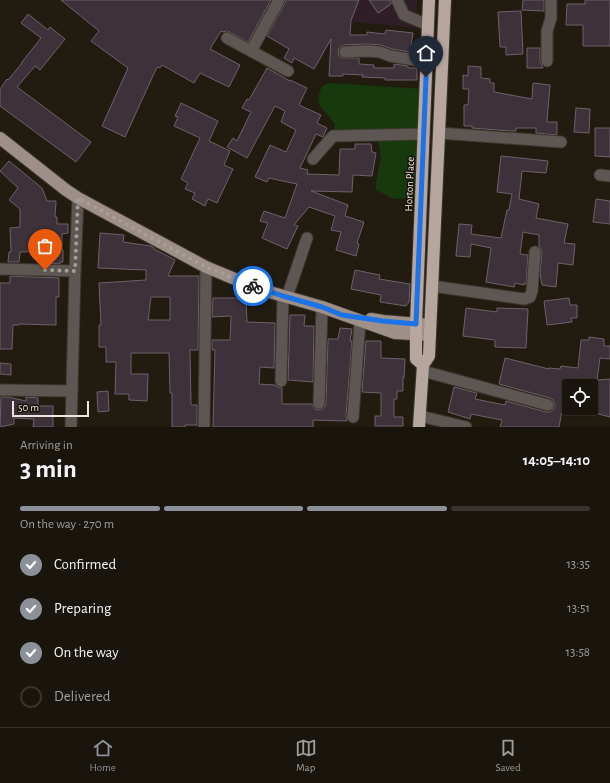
<!DOCTYPE html>
<meta charset="utf-8">
<style>
:root{--surface:#1a150c;--page:#231e15;--text:#f1f3f6;--muted:#9f9f9d;--line:#38342d;--accent:#8c9099}
body{margin:0;font-family:"Alegreya Sans",sans-serif;background:var(--page);color:var(--text);height:100vh;display:flex;flex-direction:column;font-size:15px;white-space:nowrap}
*{box-sizing:border-box;margin:0}
p{font-size:13px;color:var(--muted)}
.icon{flex:none;width:22px;height:22px;fill:none;stroke:currentColor;stroke-width:2;stroke-linecap:round;stroke-linejoin:round}
.map{position:relative;height:427px;overflow:hidden}
.side{display:flex;flex-direction:column;background:var(--surface);flex:1}
.side>*{flex:none}
.tools{position:absolute;left:562px;top:379px;display:grid;gap:8px}
.tools a{display:grid;place-items:center;width:36px;height:36px;border-radius:4px;background:var(--surface);box-shadow:0 1px 3px #0004,0 0 0 1px var(--line);font-size:20px}
.scale{position:absolute;left:12px;bottom:10px;width:77px;box-sizing:border-box;padding-left:4px;border:2px solid #ebe7df;border-top:0;font-size:11px;line-height:14px;white-space:nowrap;color:#ebe7df;-webkit-text-stroke:3px #191308;paint-order:stroke}
.pin{position:absolute;display:grid;place-items:center;width:34px;height:34px;color:#fff;margin:-41px -17px;border-radius:50% 50% 50% 0;rotate:-45deg;box-shadow:0 0 4px #0007}
.pin .icon{rotate:45deg}
.courier{position:absolute;display:grid;place-items:center;width:40px;height:40px;margin:-20px;border:3px solid #1a73e8;border-radius:50%;background:#fff;color:#222;box-shadow:0 1px 5px #0007}
.headline em{font-style:normal;font-weight:700}
.headline div{display:flex;flex-direction:column-reverse}
.headline{display:flex;align-items:center;justify-content:space-between;height:68px;padding:0 20px}
h1{font-size:26px;font-weight:700;line-height:30px}
.bar{display:grid;grid-template-columns:repeat(4,1fr);gap:6px 4px;align-content:center;height:48px;padding:0 20px}
.bar i{height:5px;border-radius:3px;background:var(--line)}
.bar .on{background:var(--accent)}
.bar p{grid-column:span 4}
ol{padding:0 20px;list-style:none}
li{display:flex;align-items:center;gap:12px;height:44px}
li p{margin-inline-start:auto}
li .icon{padding:4px;border-radius:50%;background:var(--accent);color:#fff;stroke-width:4}
li:last-child{color:var(--muted)}
li i{width:22px;height:22px;border:2px solid var(--line);border-radius:50%}
.tab-bar{display:flex;justify-content:space-around;align-items:center;height:56px;border-top:1px solid var(--line);background:var(--surface);font-size:11px;color:var(--muted)}
.tab-bar a{display:grid;justify-items:center;gap:2px}
.tab-bar .on{color:var(--accent)}
.map>svg:first-child{display:block}
.commercial{fill:#2f1e27}
.green{fill:#16390e}
.building{fill:#3d313a;stroke:#6f606a;fill-rule:evenodd}
.lines{fill:none;stroke-linecap:round;stroke-linejoin:round}
.minor-casing{stroke:#3e382d;stroke-width:13}
.major-casing{stroke:#3e382d;stroke-width:14}
.highway-casing{stroke:#3e382d;stroke-width:14}
.minor{stroke:#5d5653;stroke-width:11}
.major{stroke:#9e8f89;stroke-width:12}
.highway{stroke:#b7a69e;stroke-width:12}
.done{stroke:#a5a097;stroke-width:4;stroke-dasharray:0 7.2}
.route{stroke:#1a73e8;stroke-width:5}
.labels{text-anchor:middle;stroke-width:3;stroke-linejoin:round;paint-order:stroke}
.street-label{font-size:11px;fill:#ebe7df;stroke:#191308}
</style>
<div class="map">
<svg width="610" height="427" viewBox="0 0 610 427">
<rect width="100%" height="100%" fill="#221c10"/>
<path class="commercial" d="M347,0H417L416,28L338,20Z"/>
<path class="green" d="M329,83L425,89L418,197L394,199L376,190V183L381,157L378,140L333,137L335,124L318,103L319,94L322,86Z"/>
<g class="building">
<path d="M61,0H271L248,42L230,32L226,31L223,32L221,31L210,49L240,65L229,87L200,73L194,83L162,65L160,68L157,67L125,137L102,126L128,68L91,41L99,31Z"/>
<path d="M286,0H359L351,20L350,35H367V32L385,34L386,30L413,33L410,52L392,49L381,45L367,44L344,45L342,46L339,48L338,53L339,56L342,58H359V64L374,65V68H394V64L408,66V68H417V80H385V78L362,77L363,75L343,74V76H329L331,39L314,69L294,58L292,63L284,58L289,49L267,36L285,3Z"/>
<path d="M369,0H390L391,4L378,13Z"/>
<path d="M523,0H544V11L522,10Z"/>
<path d="M585,0H610V46H583V25H566L567,4H585Z"/>
<path d="M521,11L523,54L506,55V47H500L498,12Z"/>
<path d="M28,14L48,30L50,27L65,39L40,70L35,66L17,87L91,142L76,162L0,106V89L7,79L8,80L22,63V62L41,38L21,23Z"/>
<path d="M527,48H540V61L543,68H527Z"/>
<path d="M468,66L481,67V78L490,79V83H494V92L532,99L533,83L550,85L547,122H557V135L536,133V128H516V131H511L472,128V126H464V105H468L469,89H463V75L468,76Z"/>
<path d="M267,68L290,81V80L307,88L299,105L321,115L317,123L327,128L323,137L316,134L300,168L308,170L307,174L339,175L340,149H355V144H371L372,152L376,153L372,176L353,175L352,192L311,191L348,205L345,216L364,222L357,243L359,244L356,256L336,250L341,232L331,230L335,216L309,207L294,225L298,226L287,249L262,238L268,223L260,221L264,211L285,218L297,184L269,178L267,182L255,177L270,145L286,152L296,130L281,122L285,111L275,106L247,158L227,147L233,138L237,141L251,112L242,108L247,99L249,100Z"/>
<path d="M181,103L218,121L209,141L230,151L224,165L233,169L217,203L208,199L205,206L192,199L195,193L185,189L188,183L181,179L200,138L174,126L178,117L175,116Z"/>
<path d="M576,108L590,109L589,133L574,132Z"/>
<path d="M595,128H610V157L595,156Z"/>
<path d="M501,156L548,161L546,173L522,171L519,199L539,204L536,218L568,224L564,243L575,244L573,265L558,263L556,287L542,285L540,273L542,252L541,249L539,246V235L523,232L520,254L528,255L526,284L524,283V285L515,283L514,287L486,282L491,248L471,244L470,257L456,256L459,224L472,225L471,234L501,238L507,210H509L512,194L497,192Z"/>
<path d="M9,161L42,188L47,201H56L55,217H57V224H68V233L62,234V250H63V262H60V264L47,263V251L20,252L19,262H8L9,252H11L10,228L20,227V209L9,200L18,188L0,171Z"/>
<path d="M596,199L610,201V224L593,222Z"/>
<path d="M100,233L124,235L123,242L151,246L154,248V249L175,260L168,276H199L198,350H190L191,405H197V425H185V427H172V393H170L169,353H131V374H148L147,401L129,400V394H115L116,362H106V347H99V325H101L99,283L146,280V270L98,268ZM151,297H170V320H148Z"/>
<path d="M355,270L380,275L379,279L410,284L409,302L406,306L380,302L381,295L351,289Z"/>
<path d="M10,276L59,278V297H56V325L19,324V325H13L12,349H0V283H10Z"/>
<path d="M213,298H246L247,322L275,323L274,368L260,367L259,384L275,385L278,387L282,388V404H312L315,409L318,410L322,409L325,407L326,403L328,339H338L340,328L352,329L350,341H352L346,416L347,421L313,420V427H213L215,350H212V340H230L231,316L212,317Z"/>
<path d="M569,298L570,305H577V318H571L572,322L547,325L544,301Z"/>
<path d="M466,308L497,312V308L528,309L526,348L495,347V340L463,336Z"/>
<path d="M290,315H305L304,326H314L313,382L288,380Z"/>
<path d="M589,337L604,339V346H610V359L600,358L597,380L610,379V417L591,412V386H569V401L564,400L559,427H500L502,420L471,414L470,419L448,412L454,387L477,393L475,399L505,405L506,401L546,412H550L553,410L555,406V404L553,400L550,398L499,384L505,358L549,369V368L560,369L561,366L578,368L581,340H589Z"/>
<path d="M366,341H381V358L405,359L404,378L403,377V391H397V399H394V417H403V426H375V416H381V393L362,392Z"/>
<path d="M0,363L11,364V375L0,374Z"/>
<path d="M108,391L109,411L98,412L97,392Z"/>
<path d="M1,397H8L26,401V397L38,398V406H53V427H33L34,419L14,418V424L0,427Z"/>
</g>
<g class="lines">
<defs>
<g id="minor">
<path d="M397,0L404,15L428,25"/>
<path d="M227,38L288,71"/>
<path d="M251,51L279,0"/>
<path d="M345,52L367,51L380,52L390,56L427,62"/>
<path d="M547,61V31L551,18V0"/>
<path d="M439,133L561,142"/>
<path d="M313,159L333,136L424,134"/>
<path d="M600,175L610,176"/>
<path d="M0,269L75,271"/>
<path d="M432,286L524,299L530,297L532,291L535,252"/>
<path d="M287,297L307,238"/>
<path d="M423,371L548,405"/>
<path d="M281,381L283,296"/>
<path d="M0,390L72,391"/>
<path d="M319,403L322,307"/>
<path d="M420,416L466,427"/>
<path d="M353,417L360,321"/>
<path d="M71,427L75,271L78,198"/>
<path d="M204,427L206,267"/>
</g>
<g id="major">
<path d="M0,138L66,190L78,198L206,267L259,289L322,307L395,333L430,335"/>
<path d="M371,319L383,321L430,325"/>
</g>
<g id="highway">
<path d="M423,365L416,359V324L428,25L429,0"/>
<path d="M419,427L423,365L429,356L445,0"/>
</g>
</defs>
<use href="#minor" class="minor-casing"/>
<use href="#major" class="major-casing"/>
<use href="#highway" class="highway-casing"/>
<use href="#minor" class="minor"/>
<use href="#major" class="major"/>
<use href="#highway" class="highway"/>
</g>
<g class="lines">
<path class="done" d="M45,270L75,271L78,198L206,267L253,286"/>
<path class="route" d="M253,286L283,296L322,307L342,315L383,321L416,324L426,77"/>
</g>
<g class="labels">
<g class="street-label">
<text transform="translate(409 184) rotate(-88)" y="4">Horton Place</text>
</g>
</g>
</svg>
<div class="tools">
<a><svg class="icon" aria-label="locate" viewBox="0 0 24 24"><circle cx="12" cy="12" r="6"/><path d="M12 2v4M12 18v4M2 12h4M18 12h4"/></svg></a>
</div>
<div class="scale">50 m</div>
<div class="pin" style="left:45px;top:270px;background:#ea580c"><svg class="icon" aria-label="bag" viewBox="0 0 24 24"><path d="M5 8h14l-1 12H6zM9 8a3 3 0 0 1 6 0"/></svg></div>
<div class="pin" style="left:426px;top:77px;background:#1f2937"><svg class="icon" aria-label="home" viewBox="0 0 24 24"><path d="M3 11l9-7 9 7M6 9v11h12V9"/></svg></div>
<div class="courier" style="left:253px;top:286px"><svg class="icon" aria-label="bike" viewBox="0 0 24 24"><circle cx="6" cy="16" r="4"/><circle cx="18" cy="16" r="4"/><path d="M6 16l4-8h5l3 8M10 8l3 8H6M13 5h3"/></svg></div>
</div>
<section class="side">
<div class="headline"><div><h1>3 min</h1><p>Arriving in</p></div><em>14:05–14:10</em></div>
<div class="bar"><i class="on"></i><i class="on"></i><i class="on"></i><i></i><p>On the way · 270 m</p></div>
<ol>
<li><svg class="icon" aria-label="check" viewBox="0 0 24 24"><path d="M5 12l5 5 9-10"/></svg>Confirmed<p>13:35</p></li>
<li><svg class="icon" aria-label="check" viewBox="0 0 24 24"><path d="M5 12l5 5 9-10"/></svg>Preparing<p>13:51</p></li>
<li><svg class="icon" aria-label="check" viewBox="0 0 24 24"><path d="M5 12l5 5 9-10"/></svg>On the way<p>13:58</p></li>
<li><i></i>Delivered</li>
</ol>
</section>
<nav class="tab-bar">
<a class="on"><svg class="icon" aria-label="home" viewBox="0 0 24 24"><path d="M3 11l9-7 9 7M6 9v11h12V9"/></svg>Home</a>
<a><svg class="icon" aria-label="map" viewBox="0 0 24 24"><path d="M3 6l6-2 6 2 6-2v14l-6 2-6-2-6 2zM9 4v14M15 6v14"/></svg>Map</a>
<a><svg class="icon" aria-label="saved" viewBox="0 0 24 24"><path d="M7 4h10v16l-5-4-5 4z"/></svg>Saved</a>
</nav>
